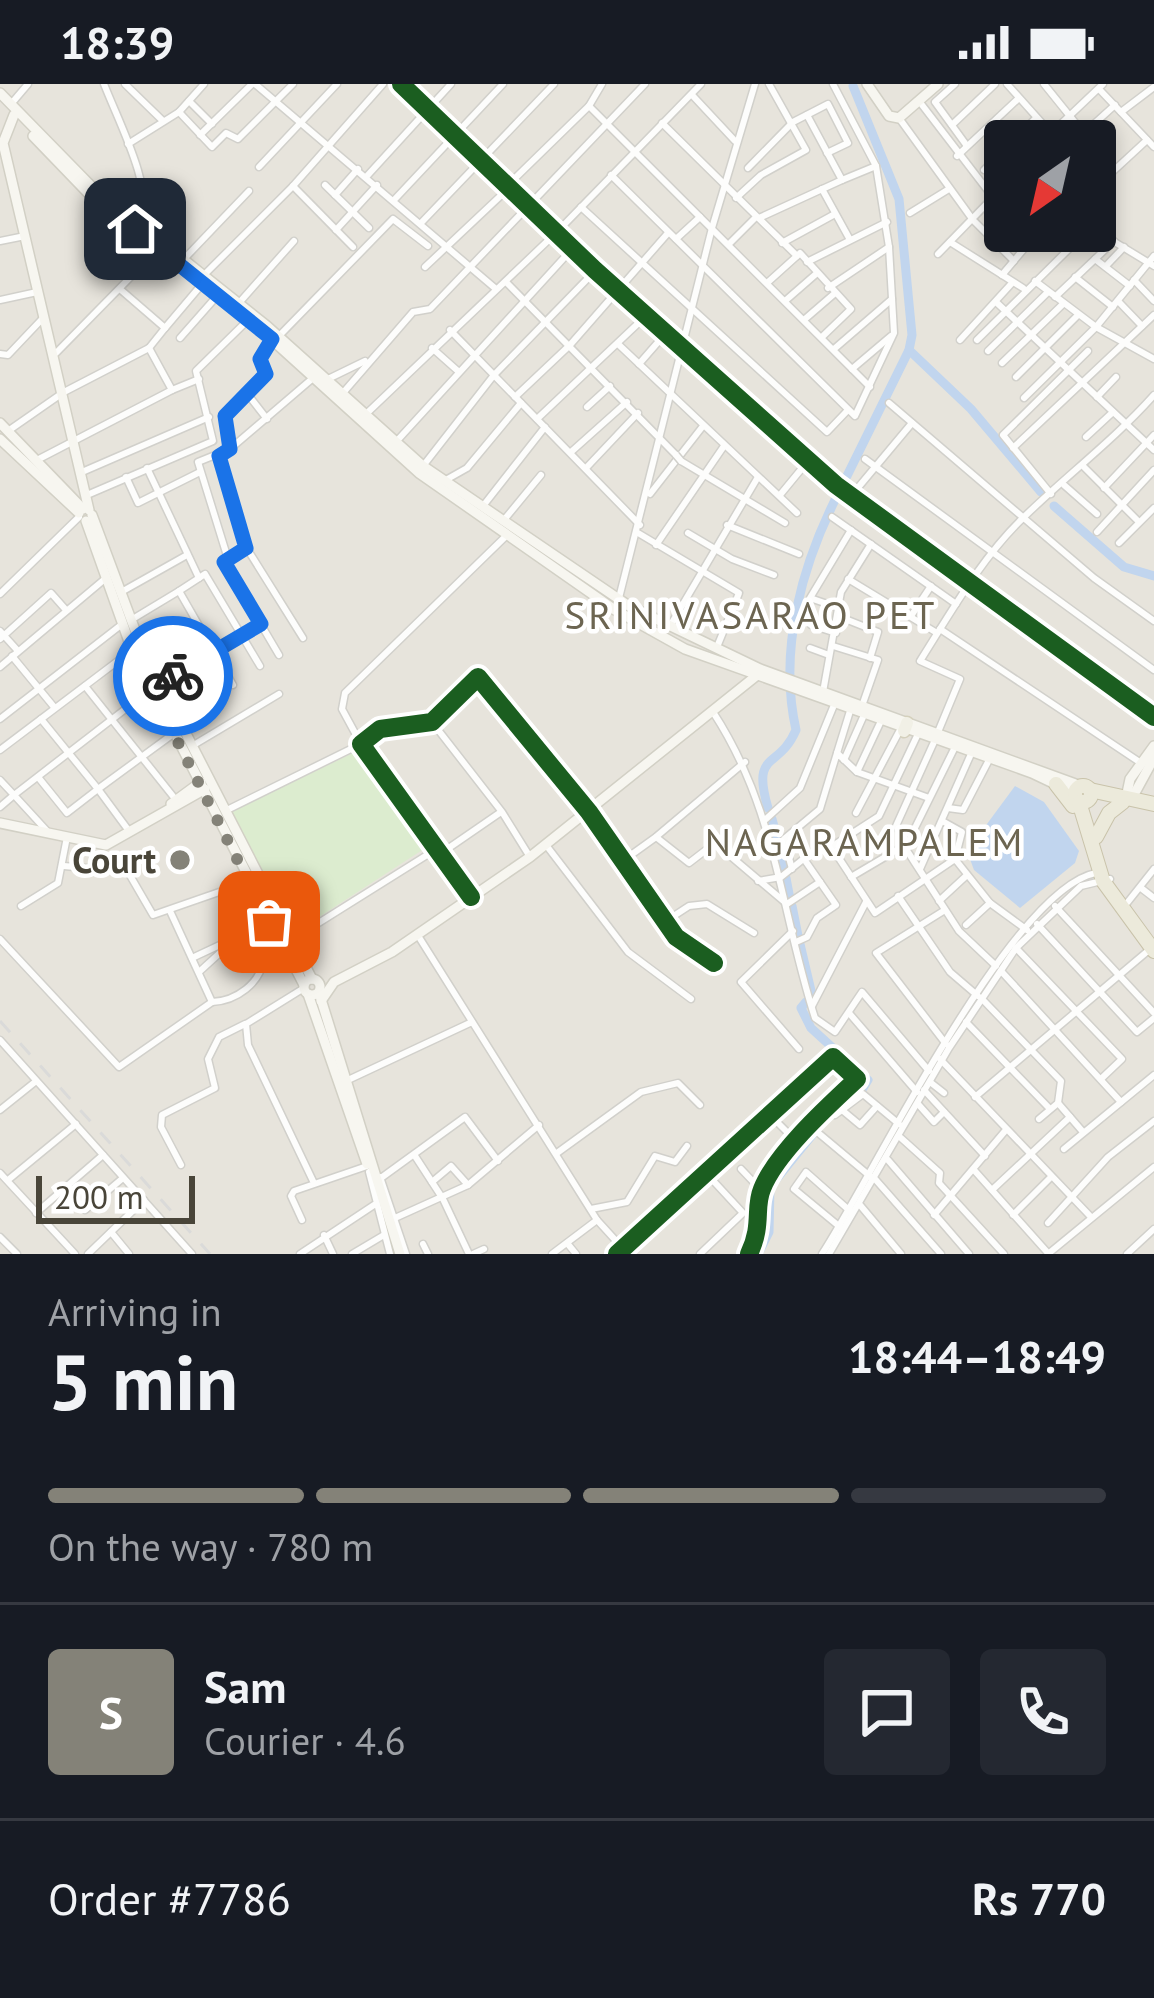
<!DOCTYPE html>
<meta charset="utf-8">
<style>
:root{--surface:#171b24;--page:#242831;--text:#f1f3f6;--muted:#9ea1a6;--line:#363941;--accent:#848278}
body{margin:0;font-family:"PT Sans",sans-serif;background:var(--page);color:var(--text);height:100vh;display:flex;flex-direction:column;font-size:45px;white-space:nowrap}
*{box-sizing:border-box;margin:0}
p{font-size:39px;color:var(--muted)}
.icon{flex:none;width:66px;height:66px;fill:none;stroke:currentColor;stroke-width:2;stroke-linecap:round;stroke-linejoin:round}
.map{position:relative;height:1170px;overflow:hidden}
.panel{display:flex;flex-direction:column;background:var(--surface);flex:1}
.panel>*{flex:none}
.needle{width:78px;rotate:214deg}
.controls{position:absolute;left:984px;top:36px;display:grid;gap:24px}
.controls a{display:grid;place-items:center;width:132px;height:132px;border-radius:12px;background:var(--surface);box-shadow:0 6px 18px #0003;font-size:60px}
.scale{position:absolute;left:36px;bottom:30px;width:159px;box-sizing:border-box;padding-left:12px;border:6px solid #494539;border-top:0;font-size:33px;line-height:42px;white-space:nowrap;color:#494539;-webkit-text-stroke:9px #fff;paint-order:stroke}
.pin{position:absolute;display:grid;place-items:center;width:102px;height:102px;color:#fff;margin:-51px;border-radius:24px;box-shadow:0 6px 18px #0006}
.courier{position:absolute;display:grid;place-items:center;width:120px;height:120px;margin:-60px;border:9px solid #1a73e8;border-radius:50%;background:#fff;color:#222;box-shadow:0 3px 15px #0007}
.summary em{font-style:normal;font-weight:700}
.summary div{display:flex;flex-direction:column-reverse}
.summary{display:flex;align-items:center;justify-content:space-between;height:204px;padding:0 48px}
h1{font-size:78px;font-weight:700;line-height:90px}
.bar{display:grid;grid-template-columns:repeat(4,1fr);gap:18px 12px;align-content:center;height:144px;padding:0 48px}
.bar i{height:15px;border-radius:9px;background:var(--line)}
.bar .on{background:var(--accent)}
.bar p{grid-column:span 4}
.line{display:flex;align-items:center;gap:30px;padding:0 48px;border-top:3px solid var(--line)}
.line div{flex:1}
.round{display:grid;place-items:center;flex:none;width:126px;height:126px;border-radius:12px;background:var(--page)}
.status{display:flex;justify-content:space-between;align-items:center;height:84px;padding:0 60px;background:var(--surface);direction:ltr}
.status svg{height:33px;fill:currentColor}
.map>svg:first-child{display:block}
.residential{fill:#e7e4dc;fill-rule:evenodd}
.green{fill:#dceccf}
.water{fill:#c1d5ee}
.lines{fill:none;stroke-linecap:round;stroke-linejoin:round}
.river{stroke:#c1d5ee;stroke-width:9}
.street-casing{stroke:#d1d0cb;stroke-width:9}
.secondary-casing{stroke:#d2d0c5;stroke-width:12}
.primary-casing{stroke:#d4d0bc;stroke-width:15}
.highway-casing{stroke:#c9c3aa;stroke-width:16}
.street{stroke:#fdfdfc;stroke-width:6}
.secondary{stroke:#f7f6f0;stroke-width:9}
.primary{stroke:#f1f0e6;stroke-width:12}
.highway{stroke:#eceadb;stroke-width:14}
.rail{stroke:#dadad9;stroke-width:3;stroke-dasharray:15 15;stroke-linecap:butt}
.street-bridge-casing{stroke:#d1d0cb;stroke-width:9;stroke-linecap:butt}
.street-bridge{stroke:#fdfdfc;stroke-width:6}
.cycleway-casing{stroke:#fff;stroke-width:26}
.cycleway{stroke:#1b5e20;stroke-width:18}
.done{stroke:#848278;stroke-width:12;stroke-dasharray:0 21.6}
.route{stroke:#1a73e8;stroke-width:15}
.poi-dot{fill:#848278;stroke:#fff;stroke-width:4.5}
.labels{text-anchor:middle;stroke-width:9;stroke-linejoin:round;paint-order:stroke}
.poi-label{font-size:36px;font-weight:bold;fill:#494539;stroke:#fff;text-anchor:end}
.neighbourhood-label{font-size:39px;letter-spacing:3px;fill:#6c6551;stroke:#fff}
</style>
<div class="status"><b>18:39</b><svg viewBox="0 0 49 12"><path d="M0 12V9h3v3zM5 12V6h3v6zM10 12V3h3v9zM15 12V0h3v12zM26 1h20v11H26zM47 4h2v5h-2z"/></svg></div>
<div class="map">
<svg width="1154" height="1170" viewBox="0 0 1154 1170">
<rect width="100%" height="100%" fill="#f3f2ed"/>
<path class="residential" d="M0,0H1154V1170H0ZM1005,57H1095V147H1005Z"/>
<path class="green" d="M361,665L430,761L296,848L231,728Z"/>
<path class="water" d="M1015,702L1044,718L1079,767L1075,779L1020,824L974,786L967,767Z"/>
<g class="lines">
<g class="river">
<path d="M909,266L971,325L1041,408"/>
<path d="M843,400L909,266L912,251L899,115L853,2"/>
<path d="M1054,422L1124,483L1154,492"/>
<path d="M768,724C751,666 779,686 796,646C778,565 802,480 839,408"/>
<path d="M772,735L785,785"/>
<path d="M786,794L790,815"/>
<path d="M792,822L798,852"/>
<path d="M800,860L812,911"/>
<path d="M806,918L801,924L811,944L868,996L860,1009L834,1024"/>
<path d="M818,1044L829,1030"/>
<path d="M758,1170L769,1148L770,1103L813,1050"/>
</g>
<defs>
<g id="street">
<path d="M104,0C120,41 152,100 144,145"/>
<path d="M125,0L163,37"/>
<path d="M255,0L496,205"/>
<path d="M401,0L595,186L836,401L1154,633"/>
<path d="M955,0L935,18L967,62"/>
<path d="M1007,0L1058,57"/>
<path d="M1044,0L1090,57"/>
<path d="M1099,5L1154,63"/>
<path d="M693,12L735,57"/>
<path d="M189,17L212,40"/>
<path d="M919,17L1005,129"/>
<path d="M11,20L28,0"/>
<path d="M589,22L602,0"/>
<path d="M179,28L212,63L226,49L238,55L293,0"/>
<path d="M1121,28L1154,3"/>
<path d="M899,34L973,136L1014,177"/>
<path d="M662,39L797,172L767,199"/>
<path d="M952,41L995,0"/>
<path d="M1084,49L1115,21"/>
<path d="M200,51L252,0"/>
<path d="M1013,57L1036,34"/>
<path d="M1043,57L1103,0"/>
<path d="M128,60L179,28L204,0"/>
<path d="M1095,63L1113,87"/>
<path d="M957,72L1019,14"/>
<path d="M992,78L1005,89"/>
<path d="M259,83L337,0"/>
<path d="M748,84L793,38L828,20L848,59L827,69"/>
<path d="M984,86L1005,65"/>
<path d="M611,91L855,332L894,249L889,163L876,82L833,0"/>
<path d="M367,92L451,0"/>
<path d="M842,96L876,82"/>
<path d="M325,101L369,144"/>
<path d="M508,101L589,22L870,303"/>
<path d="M293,102L353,163"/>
<path d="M1095,104L1147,56"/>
<path d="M822,105L849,154"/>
<path d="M335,111L358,85"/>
<path d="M736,114L761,91L806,66L769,0"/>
<path d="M395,115L503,0"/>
<path d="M581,123L827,348L847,327"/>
<path d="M910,129L949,105"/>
<path d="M759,134L842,96L807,31"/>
<path d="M421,139L554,0"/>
<path d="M336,146L377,101"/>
<path d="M1095,146L1154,182"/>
<path d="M676,155L700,133"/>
<path d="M0,157L25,152"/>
<path d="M950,158L1023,204"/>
<path d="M782,159L835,130"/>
<path d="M729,160L756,133"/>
<path d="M938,170L1005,101"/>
<path d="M797,172L800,169L851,225L822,253"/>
<path d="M184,175L249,107"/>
<path d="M1095,175L1130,202"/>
<path d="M807,178L887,138"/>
<path d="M1106,182L1124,163"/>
<path d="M425,183L510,103"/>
<path d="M204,191L293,102L383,0"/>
<path d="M1002,191L1039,147"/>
<path d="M1075,193L1113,223"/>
<path d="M1134,196L1154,217"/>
<path d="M1035,197L1096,243L1154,275"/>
<path d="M506,198L676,371"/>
<path d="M828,204L889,163"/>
<path d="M121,206L165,244L203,199"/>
<path d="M1055,213L1114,157"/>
<path d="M0,216L37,208"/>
<path d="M785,217L816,190"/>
<path d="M1118,217L1142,242"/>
<path d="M996,218L1154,366"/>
<path d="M239,219L294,157"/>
<path d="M805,235L834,210"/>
<path d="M450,246L640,441"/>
<path d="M279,252L393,135L428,162"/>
<path d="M180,254L217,212"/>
<path d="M960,256L1012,199"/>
<path d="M977,256L1087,147"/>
<path d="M618,260L797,429"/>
<path d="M432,264L459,288"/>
<path d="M834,265L892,215"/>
<path d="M988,267L1048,208"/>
<path d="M56,269L159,164"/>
<path d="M0,270L8,271L44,233"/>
<path d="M1002,279L1063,220"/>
<path d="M639,280L666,249"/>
<path d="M852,285L891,252"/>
<path d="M1016,293L1077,232"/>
<path d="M328,295L365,277"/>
<path d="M172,306L199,295"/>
<path d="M342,310L413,228L430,225L645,0"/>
<path d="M249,312L266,290L260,275L272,255"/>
<path d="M515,313L570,261L668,149"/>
<path d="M1097,313L1116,293"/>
<path d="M1024,314L1096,243L1154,172"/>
<path d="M889,319L1094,494L1154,537"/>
<path d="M587,323L610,302"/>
<path d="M365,331L557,148L701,0"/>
<path d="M537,335L647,231"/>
<path d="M8,347L64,308L149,264L165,244"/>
<path d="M1086,353L1113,328"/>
<path d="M395,359L573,164"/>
<path d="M230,364L225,332L249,312L267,335"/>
<path d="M1013,364L1154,231"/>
<path d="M571,368L627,318"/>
<path d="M219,372L246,463"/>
<path d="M865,375L1154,586"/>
<path d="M37,376L172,306L149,264"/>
<path d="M681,377L785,439"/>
<path d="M423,382L494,291L595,187"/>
<path d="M587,383L638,329"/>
<path d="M1084,383L1139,438"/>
<path d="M147,384L199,494L179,507L233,601"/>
<path d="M82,388L209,333"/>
<path d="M126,393L138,419L200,388"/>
<path d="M444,397L467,384L521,319"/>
<path d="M1064,401L1097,430"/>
<path d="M1104,404L1154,351"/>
<path d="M650,410L703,342"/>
<path d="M1051,410L1003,351L1088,267"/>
<path d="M87,411L213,357L196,287L249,235"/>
<path d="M780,411L808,377"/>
<path d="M851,412L912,339"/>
<path d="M483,422L545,343"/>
<path d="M832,433L956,520"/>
<path d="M504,436L541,391"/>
<path d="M727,441L799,470"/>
<path d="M1097,448L1154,386"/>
<path d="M638,449L739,509L717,563"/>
<path d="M688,449L732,475L774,491"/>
<path d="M1119,459L1154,424"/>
<path d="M656,461L724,362"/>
<path d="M228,475L224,478L279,571"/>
<path d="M199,494L205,490L260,582"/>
<path d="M848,495L937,549"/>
<path d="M123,507L187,471"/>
<path d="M0,510L79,433"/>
<path d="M618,518L712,144L755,0"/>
<path d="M842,525L810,514L851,446"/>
<path d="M911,532L931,502"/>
<path d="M840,533L878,548L870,574"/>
<path d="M131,536L179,507"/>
<path d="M811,541L836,549"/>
<path d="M670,542L758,393"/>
<path d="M940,545L1141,679"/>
<path d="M0,547L18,567"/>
<path d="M303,554L246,463L228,475L198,378L230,365L313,294"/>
<path d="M0,555L51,509L66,526"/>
<path d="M141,562L163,552L203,620"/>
<path d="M833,562L878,576L862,622"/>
<path d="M810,564L829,571"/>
<path d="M12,572L54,623"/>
<path d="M0,583L106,494"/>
<path d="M85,602L176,716"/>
<path d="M823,608L841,508L871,460"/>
<path d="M713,628C777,726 780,826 815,934L835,948L862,908L929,987"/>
<path d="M0,635L121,541"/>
<path d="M432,638L502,728L530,773"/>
<path d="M938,648L960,595L920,577C951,528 982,473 1024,433C1067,391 1114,356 1154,311"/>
<path d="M192,662L279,610"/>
<path d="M0,666L131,567"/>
<path d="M837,669L850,627"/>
<path d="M844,676L864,631"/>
<path d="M857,688L881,637"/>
<path d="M38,693L67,729L98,705L41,635"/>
<path d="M0,696L14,711L0,723"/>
<path d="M948,724L963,726L989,676"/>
<path d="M227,726L361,660L342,625L345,609L506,452"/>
<path d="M856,729L900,646"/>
<path d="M766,735L800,704L834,621"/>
<path d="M944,738L962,748L955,775"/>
<path d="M47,747L14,711L159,599L261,540"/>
<path d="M129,747L98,705L173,650"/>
<path d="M657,752L745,678"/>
<path d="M907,760L896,742L934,658"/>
<path d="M546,761L628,868L691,915"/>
<path d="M904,762L959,847L996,882"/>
<path d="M831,763L879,732L917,652"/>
<path d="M440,770L501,728"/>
<path d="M624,776L656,753L689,779L715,759L787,820L820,798"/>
<path d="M64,782L128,788L153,831L248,798"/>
<path d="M792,785L784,755L820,725L837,669L857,688L929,714"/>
<path d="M920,785L971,670"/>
<path d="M851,793L907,760L954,665"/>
<path d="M758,797L781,793L827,756L875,829L955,775L990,819L1027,846"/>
<path d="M1141,804L1154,814"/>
<path d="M898,812L950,888L978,912"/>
<path d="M471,813L361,660L380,645L432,638L478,593L589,728L676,853L714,879"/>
<path d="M939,817L966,792"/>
<path d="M1127,819L1154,785"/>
<path d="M21,822L58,799L67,753"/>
<path d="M1055,822L1154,929"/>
<path d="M945,826L876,869L946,960"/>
<path d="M666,837L689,822L707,820L754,849"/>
<path d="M1037,840L1137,948L1154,934"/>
<path d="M966,841L990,819"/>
<path d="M793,847L741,898L799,965"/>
<path d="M301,850L435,766"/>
<path d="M417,850L597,1136L628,1170"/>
<path d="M0,855L119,983L212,918L170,827"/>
<path d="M796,858L807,853L817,834L836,821L804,775"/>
<path d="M1016,864L1122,975L1102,994"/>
<path d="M192,874L269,838"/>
<path d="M263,874L282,863"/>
<path d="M1001,887L1121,1018"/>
<path d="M199,888L222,867L250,864L263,874C262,899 236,917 212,918"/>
<path d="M304,904L246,940L248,961L313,1097"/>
<path d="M984,917L1061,997L1058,1019L1039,1035"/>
<path d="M812,922L866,818"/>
<path d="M849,929L917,1008"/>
<path d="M966,938L1050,1025"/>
<path d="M0,956L192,1170"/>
<path d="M940,975L1091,1133"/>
<path d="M348,996L472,938"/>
<path d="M930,998L944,1009"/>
<path d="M924,1006L985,1072"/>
<path d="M975,1013L1149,866"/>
<path d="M1058,1019L1083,1048"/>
<path d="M918,1020L934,1038L944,1028"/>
<path d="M828,1023L835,1031L863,1010L899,1040"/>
<path d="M0,1026L35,998"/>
<path d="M842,1026L860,1041L877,1022"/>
<path d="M771,1032L797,1058"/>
<path d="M810,1042L871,1093"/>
<path d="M901,1054L940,1089L939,1099L1004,1170"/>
<path d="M1064,1065L1154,991"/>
<path d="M557,1069L641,1008L678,999L700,1021"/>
<path d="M415,1072L443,1115L469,1170"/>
<path d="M888,1076L969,1170"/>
<path d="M181,1081L161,1043L162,1031L215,1004L208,975L219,953L245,940"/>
<path d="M741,1085L761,1106"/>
<path d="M974,1086L1047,1168"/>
<path d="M369,1088L390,1170"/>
<path d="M0,1089L75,1170"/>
<path d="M380,1093L406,1170"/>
<path d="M381,1094L465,1033L498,1077"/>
<path d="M875,1095L941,1170"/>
<path d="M8,1096L76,1040"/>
<path d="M432,1098L451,1082L468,1101"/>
<path d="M992,1106L1070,1033"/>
<path d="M860,1121L901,1170"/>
<path d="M591,1125L627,1118L655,1072L675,1078L687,1062"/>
<path d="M85,1126L123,1094"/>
<path d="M36,1129L103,1071"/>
<path d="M934,1131L1005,1047"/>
<path d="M1013,1131L1051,1093"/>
<path d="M395,1134L468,1101L539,1041"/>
<path d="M302,1136L291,1112L294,1107L367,1082"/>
<path d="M1048,1139L1108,1073L1154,1037"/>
<path d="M840,1143L794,1105L806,1088L850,1127"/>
<path d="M111,1148L129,1170"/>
<path d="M324,1151L333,1170"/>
<path d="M0,1153L17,1170"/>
<path d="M567,1159L576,1170"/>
<path d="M423,1160L428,1170"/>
<path d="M88,1170L144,1116"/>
<path d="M300,1170L374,1121"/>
<path d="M352,1170L384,1151"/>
<path d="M473,1170L484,1165"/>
<path d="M552,1170L597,1136"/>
<path d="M617,1170L833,973L857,995C829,1021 776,1069 762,1105C754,1124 763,1141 749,1170"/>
<path d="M700,1170L743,1129L706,1089"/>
<path d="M822,1170C873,1092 1011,805 1096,789"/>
<path d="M829,1170L949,964L1016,864L1081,802L1110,795"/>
<path d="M1048,1170L1154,1083"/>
<path d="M1127,1170L1154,1145"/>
</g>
<g id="secondary">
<path d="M867,0L889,32L899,34L938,0"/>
<path d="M0,9L90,101L267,242L423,382L629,522L760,585L1081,702"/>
<path d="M14,31L3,59L89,426"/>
<path d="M33,52L87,108L249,235L419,389L615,526L685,565L1032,689L1074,709"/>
<path d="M0,339L83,425"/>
<path d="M0,355L79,429"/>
<path d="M92,431L141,562L312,895"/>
<path d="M86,437L132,566L304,901"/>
<path d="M1126,714L1130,695L1154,662"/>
<path d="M1131,716L1154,674"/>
<path d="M171,720L201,698"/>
<path d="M0,739L106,761L205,705"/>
<circle cx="312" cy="903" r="8"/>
<path d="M308,910L367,1080"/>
<path d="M320,912L400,1170"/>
<path d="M321,917L334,898L392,868L530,773L756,592"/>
</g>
<path id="primary" d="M904,647L907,639"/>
<g id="highway">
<path d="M1056,700L1073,722"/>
<circle cx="1083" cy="710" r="8"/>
<path d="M1090,706L1154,720"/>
<path d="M1079,718L1103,797L1154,867"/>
<path d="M1096,753L1109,729L1123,718"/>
</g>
</defs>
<use href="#street" class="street-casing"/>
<use href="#secondary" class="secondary-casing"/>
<use href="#primary" class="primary-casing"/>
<use href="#highway" class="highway-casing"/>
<use href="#street" class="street"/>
<use href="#secondary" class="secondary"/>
<use href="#primary" class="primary"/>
<use href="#highway" class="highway"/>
<path class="rail" d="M0,937L210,1170"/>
<defs>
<path id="street-bridge" d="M676,371L681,377"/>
</defs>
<use href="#street-bridge" class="street-bridge-casing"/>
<use href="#street-bridge" class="street-bridge"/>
<defs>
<g id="cycleway">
<path d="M401,0L595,186L836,401L1154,633"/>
<path d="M471,813L361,660L380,645L432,638L478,593L589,728L676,853L714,879"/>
<path d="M617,1170L833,973L857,995C829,1021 776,1069 762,1105C754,1124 763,1141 749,1170"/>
</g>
</defs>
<use href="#cycleway" class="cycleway-casing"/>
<use href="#cycleway" class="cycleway"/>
</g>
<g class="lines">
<path class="done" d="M173,592L151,605L269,838"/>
<path class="route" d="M135,145L272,255L260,275L266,290L225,332L230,365L219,372L246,464L224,478L261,540L173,592"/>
</g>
<circle class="poi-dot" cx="180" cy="776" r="12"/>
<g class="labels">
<g class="poi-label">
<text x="156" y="789">Court</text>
</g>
<g class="neighbourhood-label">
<text x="751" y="545">SRINIVASARAO PET</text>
<text x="865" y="772">NAGARAMPALEM</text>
</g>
</g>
</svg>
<div class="controls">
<a><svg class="needle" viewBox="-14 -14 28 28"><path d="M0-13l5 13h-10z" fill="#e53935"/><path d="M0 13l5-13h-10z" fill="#9ea1a6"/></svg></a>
</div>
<div class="scale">200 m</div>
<div class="pin" style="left:269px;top:838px;background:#ea580c"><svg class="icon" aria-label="bag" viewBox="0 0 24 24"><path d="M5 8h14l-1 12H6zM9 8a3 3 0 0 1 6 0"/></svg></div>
<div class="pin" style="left:135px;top:145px;background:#1f2937"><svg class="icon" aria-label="home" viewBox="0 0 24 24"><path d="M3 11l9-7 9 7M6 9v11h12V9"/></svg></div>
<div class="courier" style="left:173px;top:592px"><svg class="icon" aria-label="bike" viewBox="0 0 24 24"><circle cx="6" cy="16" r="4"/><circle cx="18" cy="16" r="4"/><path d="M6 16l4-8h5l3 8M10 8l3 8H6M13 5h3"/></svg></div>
</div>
<section class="panel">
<div class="summary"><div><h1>5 min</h1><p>Arriving in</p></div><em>18:44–18:49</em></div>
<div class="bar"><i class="on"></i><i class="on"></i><i class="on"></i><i></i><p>On the way · 780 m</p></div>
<div class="line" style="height:216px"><b class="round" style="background:var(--accent);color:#fff">S</b><div><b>Sam</b><p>Courier · 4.6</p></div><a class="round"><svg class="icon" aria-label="chat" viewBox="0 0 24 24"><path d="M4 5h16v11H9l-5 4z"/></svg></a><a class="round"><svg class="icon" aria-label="phone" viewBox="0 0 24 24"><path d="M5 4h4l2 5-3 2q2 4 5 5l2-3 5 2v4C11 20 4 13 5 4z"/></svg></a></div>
<div class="line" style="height:156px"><div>Order #7786</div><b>Rs 770</b></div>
</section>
